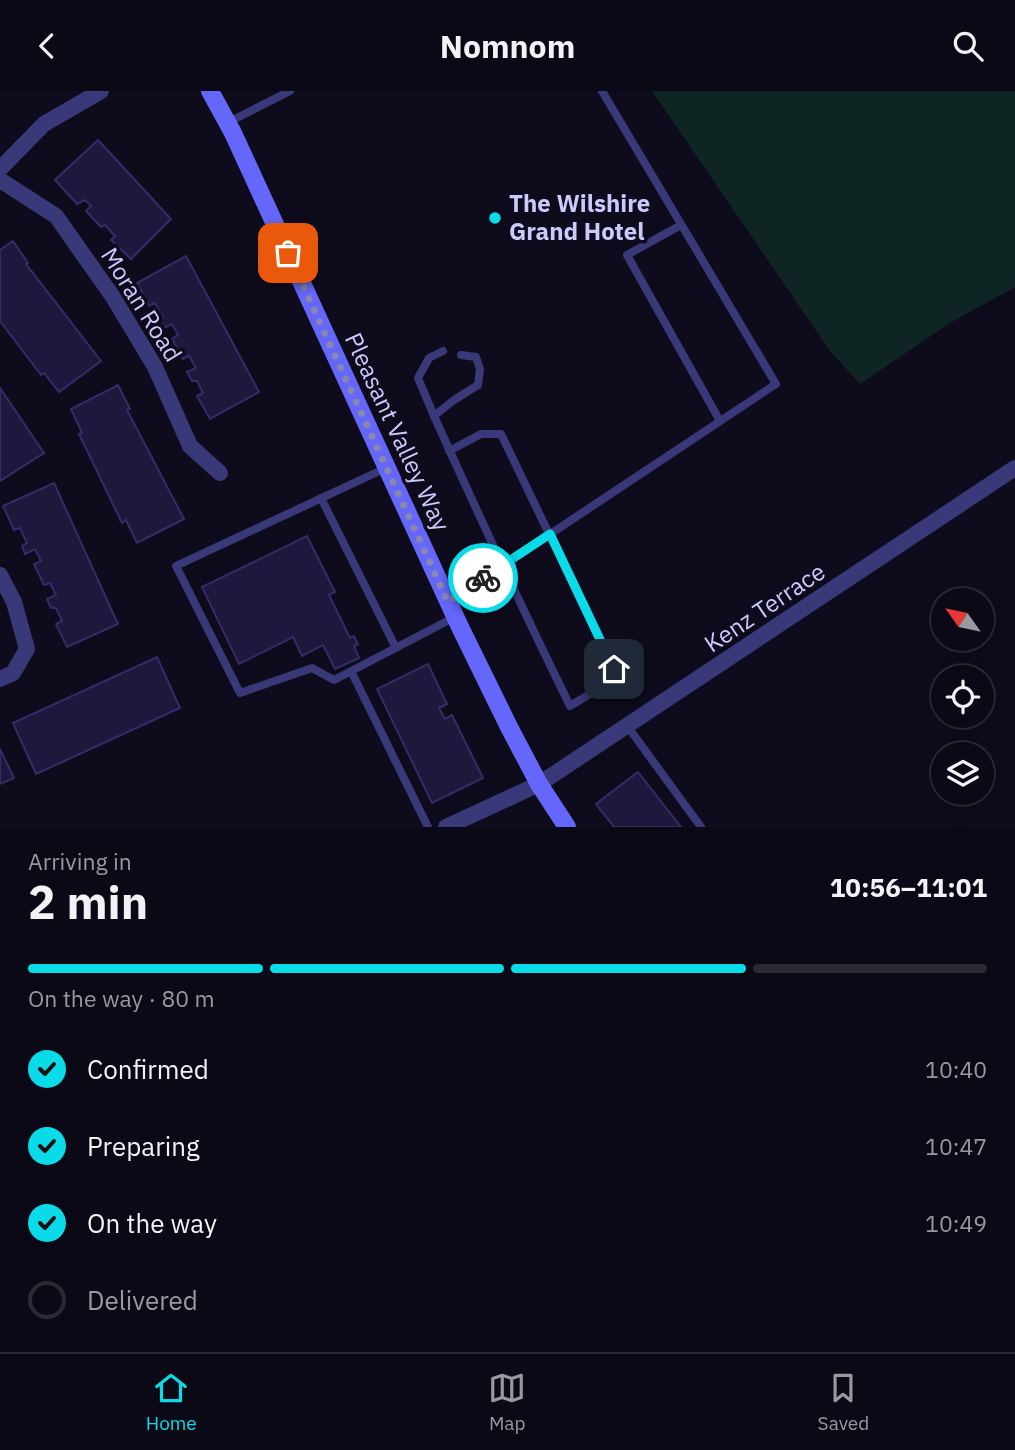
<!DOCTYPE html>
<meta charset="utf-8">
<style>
:root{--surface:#0a0915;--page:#181722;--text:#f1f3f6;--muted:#999aa0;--line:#2a2a34;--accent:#09dce8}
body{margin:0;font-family:"IBM Plex Sans",sans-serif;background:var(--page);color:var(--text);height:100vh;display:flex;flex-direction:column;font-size:26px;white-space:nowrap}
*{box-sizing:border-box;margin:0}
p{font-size:23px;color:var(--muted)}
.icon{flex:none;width:38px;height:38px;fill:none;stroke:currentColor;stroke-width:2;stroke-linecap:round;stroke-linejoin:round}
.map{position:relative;height:736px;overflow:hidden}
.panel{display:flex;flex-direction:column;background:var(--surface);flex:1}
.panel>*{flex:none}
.needle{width:46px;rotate:303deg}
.buttons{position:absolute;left:931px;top:497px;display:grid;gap:14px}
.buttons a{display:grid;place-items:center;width:63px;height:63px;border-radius:50%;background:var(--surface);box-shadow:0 4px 18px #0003,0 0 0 2px var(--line);font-size:35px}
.pin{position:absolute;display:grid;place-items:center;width:60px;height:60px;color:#fff;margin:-30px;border-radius:14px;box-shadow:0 4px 10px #0006}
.courier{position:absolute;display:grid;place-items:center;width:70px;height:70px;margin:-35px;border:5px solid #09dce8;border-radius:50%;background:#fff;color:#222;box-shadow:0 2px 9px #0007}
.summary em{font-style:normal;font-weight:700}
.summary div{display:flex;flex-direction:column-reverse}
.summary{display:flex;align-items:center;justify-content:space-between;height:119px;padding:0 28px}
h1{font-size:46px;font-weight:700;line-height:52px}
.bar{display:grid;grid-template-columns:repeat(4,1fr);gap:10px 7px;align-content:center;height:84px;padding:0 28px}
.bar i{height:9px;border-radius:5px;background:var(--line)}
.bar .selected{background:var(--accent)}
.bar p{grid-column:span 4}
ol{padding:0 28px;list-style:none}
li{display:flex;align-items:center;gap:21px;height:77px}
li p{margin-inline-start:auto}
li .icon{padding:7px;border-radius:50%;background:var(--accent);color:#111;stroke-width:4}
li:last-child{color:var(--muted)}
li i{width:38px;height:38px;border:4px solid var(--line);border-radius:50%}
header{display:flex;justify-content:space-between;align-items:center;height:91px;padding:0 28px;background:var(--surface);font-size:32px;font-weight:700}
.tab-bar{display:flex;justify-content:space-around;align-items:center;height:98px;border-top:2px solid var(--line);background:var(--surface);font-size:19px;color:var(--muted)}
.tab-bar a{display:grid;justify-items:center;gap:4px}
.tab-bar .selected{color:var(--accent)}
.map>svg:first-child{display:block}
.green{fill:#0f2524}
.building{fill:#1e193c;stroke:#352c67;stroke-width:2}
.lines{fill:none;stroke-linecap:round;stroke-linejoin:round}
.lane{stroke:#393979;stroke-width:8}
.street{stroke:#393979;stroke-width:16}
.secondary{stroke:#6467f9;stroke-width:18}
.done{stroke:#8a87ae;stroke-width:7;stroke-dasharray:0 12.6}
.route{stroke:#09dce8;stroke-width:9}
.poi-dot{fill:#09dce8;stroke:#0e0c1c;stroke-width:2.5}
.labels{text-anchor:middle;stroke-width:7;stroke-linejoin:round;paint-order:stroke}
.poi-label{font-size:24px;font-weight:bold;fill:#ccc9fd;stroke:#0e0c1c;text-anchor:start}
.street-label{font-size:24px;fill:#ccc9fd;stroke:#0e0c1c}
</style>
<header><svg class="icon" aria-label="back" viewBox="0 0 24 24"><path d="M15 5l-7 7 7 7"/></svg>Nomnom<svg class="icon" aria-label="search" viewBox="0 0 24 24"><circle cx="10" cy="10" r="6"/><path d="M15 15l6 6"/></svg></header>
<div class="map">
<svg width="1015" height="736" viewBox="0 0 1015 736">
<rect width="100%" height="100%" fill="#0e0c1c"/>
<path class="green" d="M652,0H1015V196L950,232L860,293L830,260Z"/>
<g class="building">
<path d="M98,49L171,128L131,168L111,149L115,145L105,134L101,136L86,120L91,115L85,109L77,113L55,89Z"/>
<path d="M13,150L28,172L26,173L101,270L59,301L44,282L41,284L0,230V159Z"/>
<path d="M186,165L259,301L210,328L197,305L203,302L197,290H192L187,281L196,277L189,265L183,268L172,248L178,244L172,233L162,238L158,230L163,227L155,212L149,215L137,192Z"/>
<path d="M118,294L130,318L127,319L184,428L137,452L126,429L122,432L79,343L82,342L71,318Z"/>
<path d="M0,297L44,362L0,390Z"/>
<path d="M54,392L118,533L67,556L56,533L62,530L56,517H51L47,508L56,504L50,492L44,494L34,473L41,470L35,458L25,463L22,455L27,452L20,437L14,439L3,415Z"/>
<path d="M307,445L335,501L329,504L350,547L354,545L358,553L354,555L359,567L335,578L323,554L302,565L293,546L239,573L202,496Z"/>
<path d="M157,566L180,617L36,683L13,632Z"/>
<path d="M428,573L447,613L439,617L445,628L452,624L483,687L432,712L377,598Z"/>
<path d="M0,658L14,687L0,693Z"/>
<path d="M638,681L681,736H614L596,713Z"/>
</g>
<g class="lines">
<g class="lane">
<path d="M227,32L290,0"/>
<path d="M681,134L627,164L720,330"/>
<path d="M443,260L429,267L418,287L434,325L454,309L478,294L480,278L476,266L461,264"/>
<path d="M434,325C478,423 523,519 570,615L610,591L614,578L501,343H481L449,360"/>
<path d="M386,377L176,475L240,602L312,577L334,589L455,526"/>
<path d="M321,407L396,557"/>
<path d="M448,511L776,293L602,0"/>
<path d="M351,580L428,736"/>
<path d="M628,636L701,736"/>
</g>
<g class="street">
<path d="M0,78L44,33L101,0"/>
<path d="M0,89L56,125L113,206L155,276L190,355L220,382"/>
<path d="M0,484L14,511L27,558L13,582L0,588"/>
<path d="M446,736L539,693L1015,377"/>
</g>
<path class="secondary" d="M210,0L233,42L460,536L509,636L539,693L567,736"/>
</g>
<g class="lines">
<path class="done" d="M288,162L448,511L483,487"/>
<path class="route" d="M483,487L550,443L614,578"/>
</g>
<circle class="poi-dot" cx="495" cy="127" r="7"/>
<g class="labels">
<g class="poi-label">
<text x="509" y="121">The Wilshire<tspan x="509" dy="28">Grand Hotel</tspan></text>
</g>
<g class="street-label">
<text transform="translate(141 214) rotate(58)" y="8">Moran Road</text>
<text transform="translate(397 341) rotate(65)" y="8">Pleasant Valley Way</text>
<text transform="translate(765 517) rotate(-34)" y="8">Kenz Terrace</text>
</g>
</g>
</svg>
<div class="buttons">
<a><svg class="needle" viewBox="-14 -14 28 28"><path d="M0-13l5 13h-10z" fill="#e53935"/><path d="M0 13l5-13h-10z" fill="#999aa0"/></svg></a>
<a><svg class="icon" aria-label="locate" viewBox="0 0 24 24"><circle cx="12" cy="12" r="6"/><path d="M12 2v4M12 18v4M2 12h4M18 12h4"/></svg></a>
<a><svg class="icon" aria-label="layers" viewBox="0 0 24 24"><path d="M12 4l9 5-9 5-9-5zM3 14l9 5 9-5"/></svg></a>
</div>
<div class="pin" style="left:288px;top:162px;background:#ea580c"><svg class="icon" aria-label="bag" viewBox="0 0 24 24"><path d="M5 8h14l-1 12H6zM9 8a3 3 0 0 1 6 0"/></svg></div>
<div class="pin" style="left:614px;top:578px;background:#1f2937"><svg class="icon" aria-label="home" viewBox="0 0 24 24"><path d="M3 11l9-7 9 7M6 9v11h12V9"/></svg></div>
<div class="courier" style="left:483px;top:487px"><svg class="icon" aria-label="bike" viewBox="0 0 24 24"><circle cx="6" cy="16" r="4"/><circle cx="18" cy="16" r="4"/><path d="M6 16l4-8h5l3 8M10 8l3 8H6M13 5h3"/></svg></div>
</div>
<section class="panel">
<div class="summary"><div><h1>2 min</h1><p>Arriving in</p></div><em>10:56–11:01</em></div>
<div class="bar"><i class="selected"></i><i class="selected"></i><i class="selected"></i><i></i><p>On the way · 80 m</p></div>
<ol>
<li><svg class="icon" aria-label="check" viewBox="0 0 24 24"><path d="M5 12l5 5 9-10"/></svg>Confirmed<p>10:40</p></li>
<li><svg class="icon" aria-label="check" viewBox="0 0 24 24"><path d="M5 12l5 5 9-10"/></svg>Preparing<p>10:47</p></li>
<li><svg class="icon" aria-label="check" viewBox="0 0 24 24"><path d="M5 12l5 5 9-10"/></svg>On the way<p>10:49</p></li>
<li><i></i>Delivered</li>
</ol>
</section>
<nav class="tab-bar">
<a class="selected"><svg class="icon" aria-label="home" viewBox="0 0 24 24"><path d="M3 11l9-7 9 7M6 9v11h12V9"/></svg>Home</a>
<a><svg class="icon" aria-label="map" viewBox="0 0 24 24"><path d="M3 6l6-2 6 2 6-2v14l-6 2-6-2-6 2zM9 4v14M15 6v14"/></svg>Map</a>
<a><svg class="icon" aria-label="saved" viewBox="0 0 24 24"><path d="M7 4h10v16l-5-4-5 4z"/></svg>Saved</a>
</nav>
